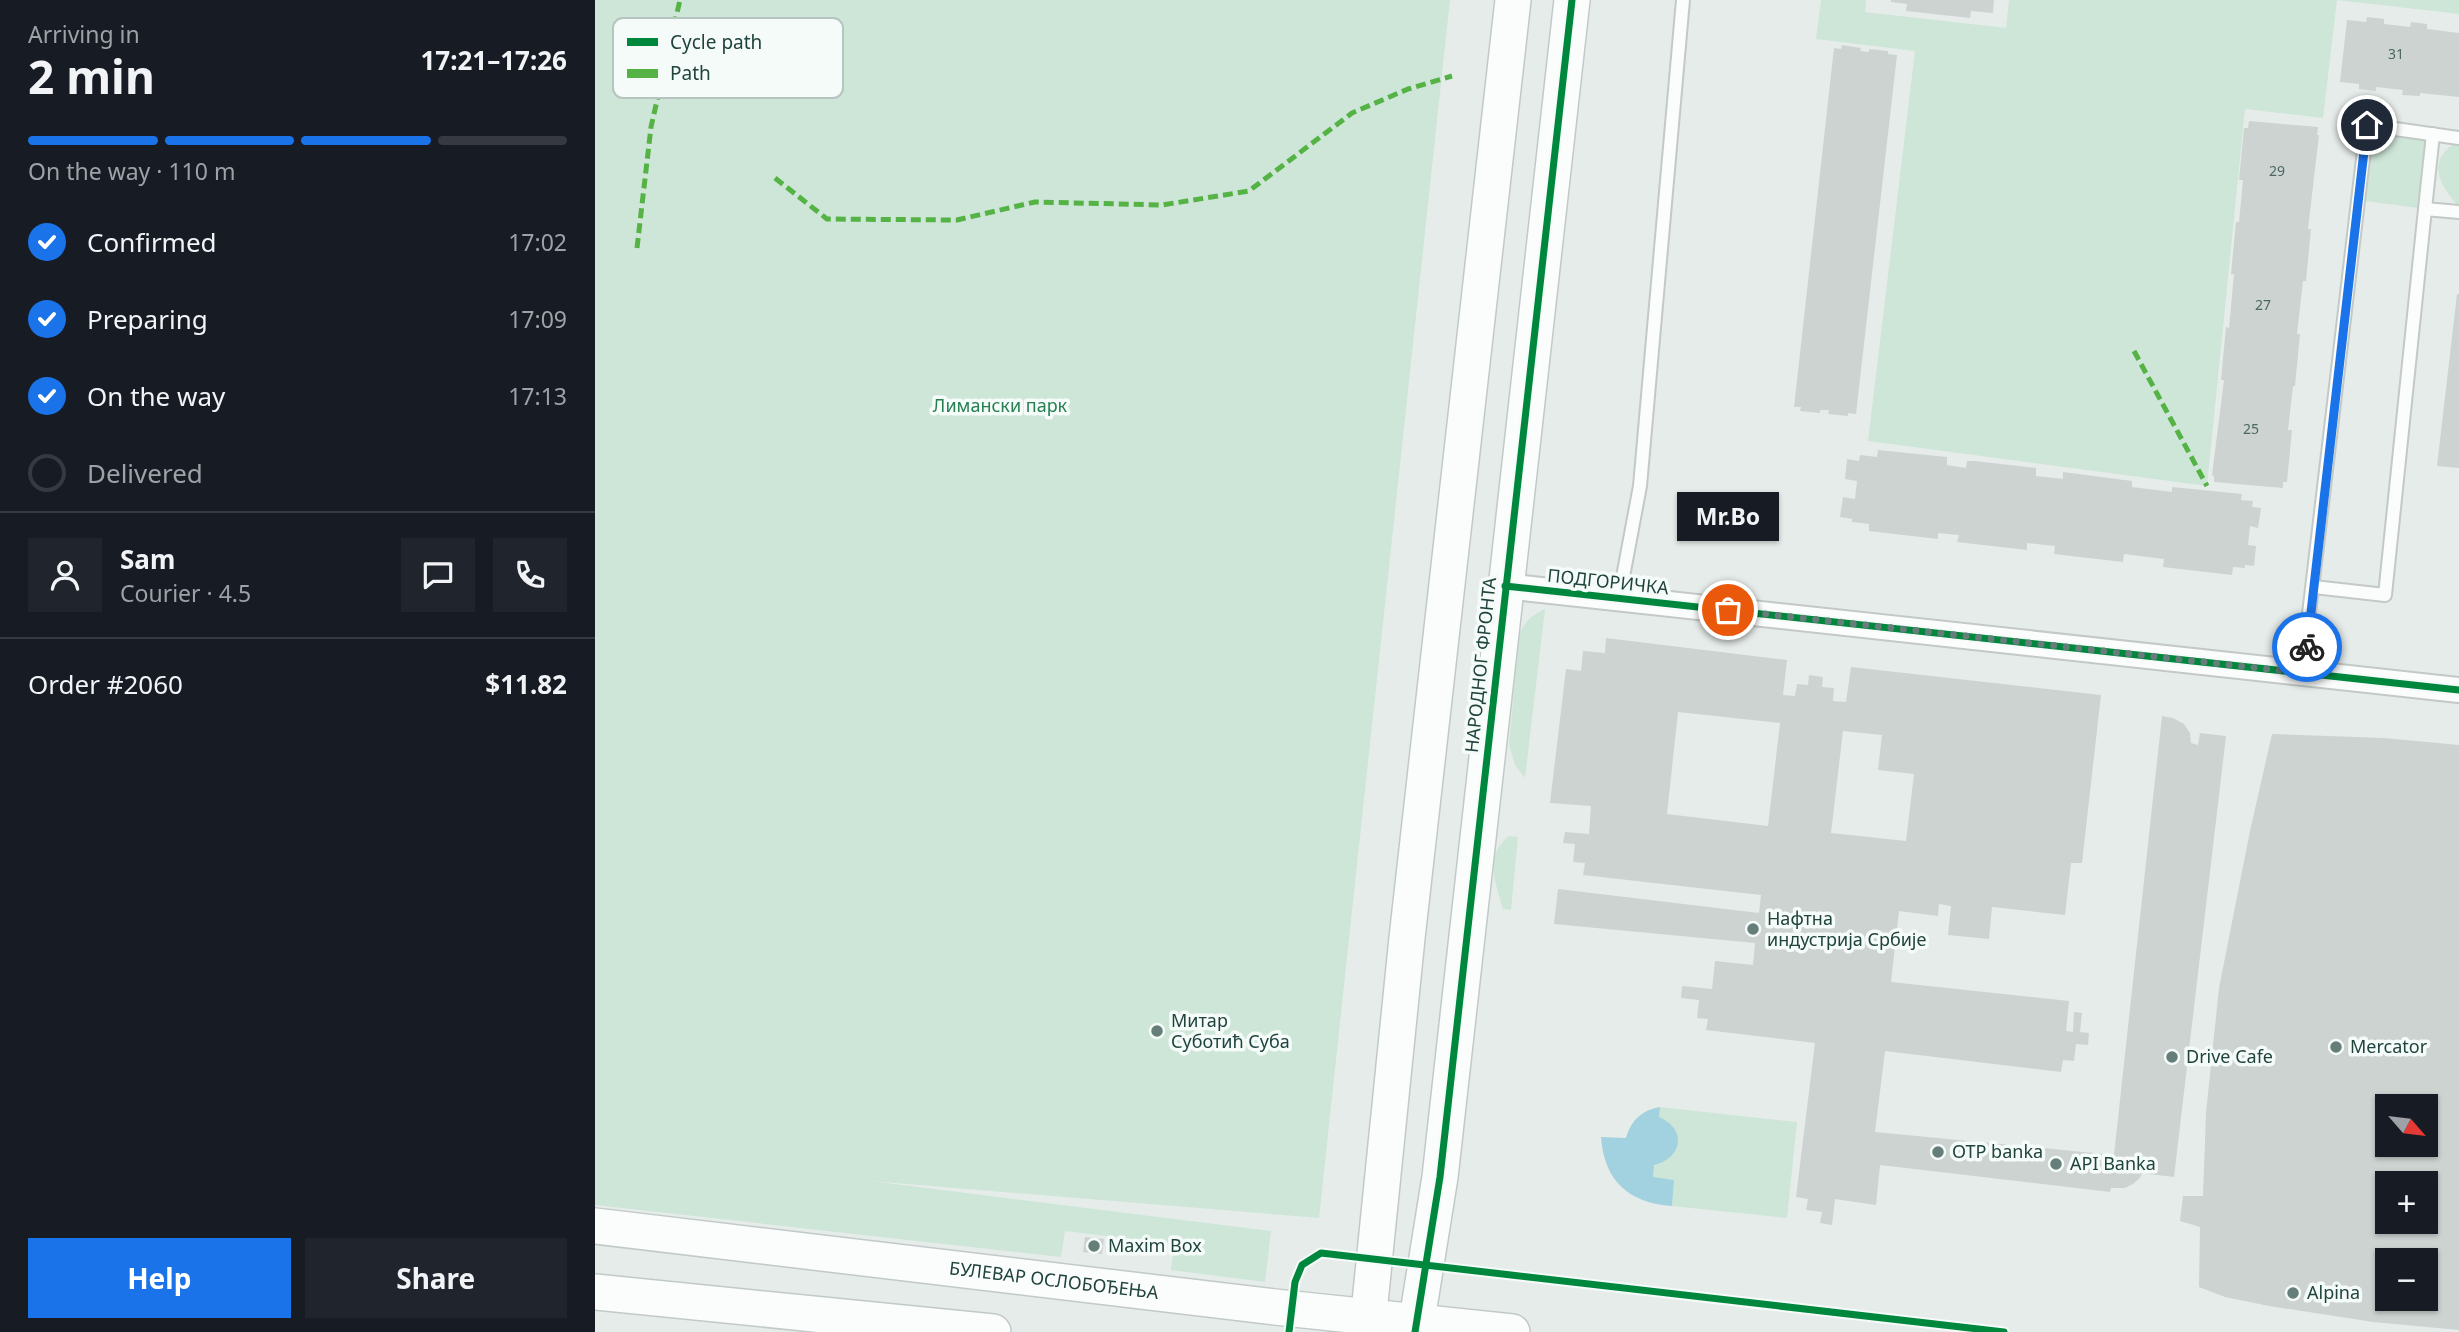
<!DOCTYPE html>
<meta charset="utf-8">
<style>
:root{--surface:#171b24;--page:#20242c;--text:#f1f3f6;--muted:#9ea1a6;--line:#363941;--accent:#1a73e8}
body{margin:0;font-family:"Noto Sans",sans-serif;background:var(--page);color:var(--text);height:100vh;display:flex;flex-direction:column;font-size:26px;white-space:nowrap}
*{box-sizing:border-box;margin:0}
p{font-size:23px;color:var(--muted)}
.icon{flex:none;width:38px;height:38px;fill:none;stroke:currentColor;stroke-width:2;stroke-linecap:round;stroke-linejoin:round}
.map{position:relative;flex:1;overflow:hidden}
.details{display:flex;flex-direction:column;background:var(--surface);width:595px}
.details>*{flex:none}
.needle{width:46px;rotate:118deg}
.buttons{position:absolute;left:1780px;top:1094px;display:grid;gap:14px}
.buttons a{display:grid;place-items:center;width:63px;height:63px;border-radius:0px;background:var(--surface);box-shadow:0 2px 5px #0004;font-size:35px}
.pin{position:absolute;display:grid;place-items:center;width:60px;height:60px;color:#fff;margin:-30px;border:4px solid #fff;border-radius:50%;box-shadow:0 2px 7px #0007}
.courier{position:absolute;display:grid;place-items:center;width:70px;height:70px;margin:-35px;border:5px solid #1a73e8;border-radius:50%;background:#fff;color:#222;box-shadow:0 2px 9px #0007}
.bubble{position:absolute;height:49px;border-radius:0px;background:var(--surface);box-shadow:0 2px 5px #0004;font-size:23px;font-weight:700;line-height:49px;text-align:center}
.summary em{font-style:normal;font-weight:700}
.summary div{display:flex;flex-direction:column-reverse}
.summary{display:flex;align-items:center;justify-content:space-between;height:119px;padding:0 28px}
h1{font-size:46px;font-weight:700;line-height:52px}
.bar{display:grid;grid-template-columns:repeat(4,1fr);gap:10px 7px;align-content:center;height:84px;padding:0 28px}
.bar i{height:9px;border-radius:5px;background:var(--line)}
.bar .current{background:var(--accent)}
.bar p{grid-column:span 4}
.line{display:flex;align-items:center;gap:18px;padding:0 28px;border-top:2px solid var(--line)}
.line div{flex:1}
.round{display:grid;place-items:center;flex:none;width:74px;height:74px;border-radius:0px;background:var(--page)}
ol{padding:0 28px;list-style:none}
li{display:flex;align-items:center;gap:21px;height:77px}
li p{margin-inline-start:auto}
li .icon{padding:7px;border-radius:50%;background:var(--accent);color:#fff;stroke-width:4}
li:last-child{color:var(--muted)}
li i{width:38px;height:38px;border:4px solid var(--line);border-radius:50%}
.button{display:flex;gap:14px;margin-top:auto;padding:14px 28px}
.button a{flex:1;height:80px;border-radius:0px;background:var(--accent);color:#fff;font-size:28px;font-weight:700;line-height:80px;text-align:center}
.button a+a{background:var(--page);color:var(--text)}
main{display:flex;flex:1;min-height:0}
.map>svg:first-child{display:block}
.green{fill:#cee6d8}
.water{fill:#a2d1df}
.building{fill:#ccd3d1;fill-rule:evenodd}
.lines{fill:none;stroke-linecap:round;stroke-linejoin:round}
.lane-casing{stroke:#c3c9c7;stroke-width:16}
.street-casing{stroke:#c3c9c7;stroke-width:28}
.secondary-casing{stroke:#c1cac7;stroke-width:38}
.lane{stroke:#fbfcfc;stroke-width:12}
.street{stroke:#fbfcfc;stroke-width:24}
.secondary{stroke:#fbfcfc;stroke-width:35}
.quiet{stroke:#55b346;stroke-width:5;stroke-dasharray:10 5;stroke-linecap:butt}
.cycleway-casing{stroke:#f5fbf8;stroke-width:11}
.cycleway{stroke:#00873e;stroke-width:7}
.done{stroke:#657e7a;stroke-width:7;stroke-dasharray:0 12.6}
.route{stroke:#1a73e8;stroke-width:9}
.poi-dot{fill:#657e7a;stroke:#f5fbf8;stroke-width:2.5}
.labels{text-anchor:middle;stroke-width:7;stroke-linejoin:round;paint-order:stroke}
.number-label{font-size:14px;fill:#4c6863}
.park-label{font-size:18px;fill:#257f51;stroke:#f5fbf8}
.street-label{font-size:18px;fill:#20433d;stroke:#f5fbf8}
.poi-label{font-size:18px;fill:#20433d;stroke:#f5fbf8;text-anchor:start}
.key{fill:#f5fbf8;stroke:#b5c4c0;stroke-width:2}
.key-label{font-size:19px;fill:#20433d}
</style>
<main>
<section class="details">
<div class="summary"><div><h1>2 min</h1><p>Arriving in</p></div><em>17:21–17:26</em></div>
<div class="bar"><i class="current"></i><i class="current"></i><i class="current"></i><i></i><p>On the way · 110 m</p></div>
<ol>
<li><svg class="icon" aria-label="check" viewBox="0 0 24 24"><path d="M5 12l5 5 9-10"/></svg>Confirmed<p>17:02</p></li>
<li><svg class="icon" aria-label="check" viewBox="0 0 24 24"><path d="M5 12l5 5 9-10"/></svg>Preparing<p>17:09</p></li>
<li><svg class="icon" aria-label="check" viewBox="0 0 24 24"><path d="M5 12l5 5 9-10"/></svg>On the way<p>17:13</p></li>
<li><i></i>Delivered</li>
</ol>
<div class="line" style="height:126px"><a class="round"><svg class="icon" aria-label="person" viewBox="0 0 24 24"><circle cx="12" cy="8" r="4"/><path d="M4 21q1-7 8-7t8 7"/></svg></a><div><b>Sam</b><p>Courier · 4.5</p></div><a class="round"><svg class="icon" aria-label="chat" viewBox="0 0 24 24"><path d="M4 5h16v11H9l-5 4z"/></svg></a><a class="round"><svg class="icon" aria-label="phone" viewBox="0 0 24 24"><path d="M5 4h4l2 5-3 2q2 4 5 5l2-3 5 2v4C11 20 4 13 5 4z"/></svg></a></div>
<div class="line" style="height:91px"><div>Order #2060</div><b>$11.82</b></div>
<div class="button"><a>Help</a><a>Share</a></div>
</section>
<div class="map">
<svg width="1864" height="1332" viewBox="0 0 1864 1332">
<rect width="100%" height="100%" fill="#e6ecea"/>
<g class="green">
<path d="M0,0H855L724,1218L276,1181L676,1231L670,1282L576,1270L579,1244L470,1231L466,1257L0,1205Z"/>
<path d="M1226,0H1271L1270,12L1411,28L1414,0H1864V14L1742,0L1728,118L1650,109L1612,486L1273,441L1320,51L1221,39Z"/>
<path d="M1772,125L1838,134L1830,209L1763,200Z"/>
<path d="M1864,141V207C1843,183 1830,160 1864,141Z"/>
<path d="M950,609L930,778L920,765L914,745L924,635C930,621 937,615 950,609Z"/>
<path d="M914,836L923,837L916,910L908,909C901,883 888,856 914,836Z"/>
<path d="M1065,1107L1202,1122L1192,1218L1077,1206L1079,1180L1058,1178Z"/>
</g>
<path class="water" d="M1065,1107L1064,1117C1092,1129 1088,1158 1059,1165L1058,1177L1079,1180L1077,1206C1033,1203 1009,1180 1006,1137L1031,1138C1036,1120 1047,1110 1065,1107Z"/>
<g class="building">
<path d="M1296,0H1399L1398,13L1376,11L1375,18L1311,11L1312,4L1296,2Z"/>
<path d="M1772,17L1789,19V24L1815,27L1816,22L1832,24V29L1864,33V97L1825,93V96L1807,95L1808,90L1781,87V91L1764,89V84L1745,82L1752,20L1771,22Z"/>
<path d="M1247,45L1266,48L1265,51L1274,52V49L1293,51V54L1302,55L1261,414L1253,413V416L1233,414L1234,410H1225V413L1205,411L1206,407H1199L1239,48L1246,49Z"/>
<path d="M1654,121L1723,127L1722,135H1724L1713,229H1716L1711,281H1708L1702,334H1705L1700,386H1698L1693,430H1697L1692,482H1688V488L1619,482V476L1617,475L1629,380H1626L1631,327L1634,328L1639,274H1636L1641,222H1644L1648,180H1644L1649,128H1653Z"/>
<path d="M1862,294H1864V468L1842,466Z"/>
<path d="M1283,450L1352,457V465L1371,468L1372,461H1379L1441,468V476L1468,479V472L1537,481V487L1577,492V487L1647,494L1646,500L1658,501L1657,507L1666,508L1663,528L1655,526L1653,545L1661,546L1659,566L1650,565V568L1638,567L1637,575L1568,567L1569,559L1529,554L1528,562L1459,554L1460,546L1432,543V550L1362,542L1364,535L1343,533V539L1274,531V524L1257,522V519L1245,517L1248,497L1260,499L1262,481L1250,479L1252,459L1264,461L1265,455L1282,457Z"/>
<path d="M1105,507L1160,514L1158,537L1102,530Z"/>
<path d="M1011,638L1192,660L1188,695L1200,696L1202,684L1213,685L1214,675L1228,677L1227,687L1239,688L1238,701L1251,702L1256,667L1506,695L1487,863H1476L1470,915L1397,907L1394,939L1353,935L1356,906L1344,904L1343,916L1304,911L1296,982L1474,1001L1471,1031L1478,1032L1479,1012L1487,1013L1485,1032L1494,1033L1493,1045L1481,1044L1479,1061L1468,1060L1466,1072L1290,1051L1280,1132L1519,1155L1567,716L1578,718L1589,724L1595,733L1596,743L1603,745L1605,733L1631,736L1579,1177L1553,1174L1555,1162H1551L1545,1178L1538,1184L1530,1188H1516L1515,1192L1285,1165L1281,1205L1240,1199L1237,1225L1225,1223L1227,1212L1211,1210L1213,1199L1201,1197L1220,1043L1111,1030L1113,1019L1102,1018L1104,1000L1086,998L1087,986L1117,989L1120,961L1158,965L1160,943L959,924L963,889L1164,913L1166,895L988,875L990,863L978,862L980,844L968,843L970,832L994,834L996,806L955,803L971,669L986,671L988,651L1010,653ZM1083,712L1185,723L1173,826L1072,814ZM1248,731L1287,735L1283,770L1319,774L1311,841L1236,833Z"/>
<path d="M1677,734L1789,738L1864,745V1330L1778,1322L1674,1306L1630,1297L1604,1287L1605,1227L1585,1221L1588,1196H1608L1611,1113L1624,988L1655,831ZM1792,1106H1830V1144H1792ZM1792,1183H1830V1222H1792ZM1792,1260H1830V1298H1792Z"/>
<path d="M490,1237L509,1239L507,1254L488,1252Z"/>
</g>
<g class="lines">
<defs>
<g id="lane">
<path d="M1830,209L1838,134"/>
<path d="M1719,587L1790,595L1830,209L1864,212"/>
<path d="M1024,598L1045,486L1088,0"/>
<path d="M1709,673L1713,622L1772,125L1864,138"/>
</g>
<path id="street" d="M910,586L1864,690"/>
<g id="secondary">
<path id="s1" d="M0,1226L680,1307L917,1332"/>
<path d="M0,1292L398,1332"/>
<path d="M772,1332L812,938L918,0"/>
<path d="M820,1332L845,1177L977,0"/>
</g>
</defs>
<use href="#lane" class="lane-casing"/>
<use href="#street" class="street-casing"/>
<use href="#secondary" class="secondary-casing"/>
<use href="#lane" class="lane"/>
<use href="#street" class="street"/>
<use href="#secondary" class="secondary"/>
<g class="quiet">
<path d="M180,178L232,219L362,220L440,202L567,205L654,191L757,113L813,89L857,76"/>
<path d="M42,248L56,127L85,0"/>
<path d="M1539,351L1612,486"/>
</g>
<defs>
<g id="cycleway">
<path d="M910,586L1864,690"/>
<path d="M694,1332L700,1282L707,1265L726,1253L1409,1332"/>
<path d="M820,1332L845,1177L977,0"/>
</g>
</defs>
<use href="#cycleway" class="cycleway-casing"/>
<use href="#cycleway" class="cycleway"/>
</g>
<g class="lines">
<path class="done" d="M1133,610L1709,673L1712,647"/>
<path class="route" d="M1712,647L1772,125"/>
</g>
<g class="poi-dot">
<circle cx="1158" cy="929" r="7"/>
<circle cx="562" cy="1031" r="7"/>
<circle cx="1741" cy="1047" r="7"/>
<circle cx="1577" cy="1057" r="7"/>
<circle cx="1343" cy="1152" r="7"/>
<circle cx="1461" cy="1164" r="7"/>
<circle cx="499" cy="1246" r="7"/>
<circle cx="1698" cy="1293" r="7"/>
</g>
<g class="labels">
<g class="number-label">
<text x="1801" y="59">31</text>
<text x="1682" y="176">29</text>
<text x="1668" y="310">27</text>
<text x="1656" y="434">25</text>
</g>
<g class="park-label">
<text x="405" y="412">Лимански парк</text>
</g>
<g class="street-label">
<text transform="translate(1013 582) rotate(6)" y="6">ПОДГОРИЧКА</text>
<text transform="translate(886 665) rotate(-84)" y="6">НАРОДНОГ ФРОНТА</text>
<text dy="6" stroke="none"><textPath href="#s1" startOffset="462">БУЛЕВАР ОСЛОБОЂЕЊА</textPath></text>
</g>
<g class="poi-label">
<text x="1172" y="925">Нафтна<tspan x="1172" dy="21">индустрија Србије</tspan></text>
<text x="576" y="1027">Митар<tspan x="576" dy="21">Суботић Суба</tspan></text>
<text x="1755" y="1053">Mercator</text>
<text x="1591" y="1063">Drive Cafe</text>
<text x="1357" y="1158">OTP banka</text>
<text x="1475" y="1170">API Banka</text>
<text x="513" y="1252">Maxim Box</text>
<text x="1712" y="1299">Alpina</text>
</g>
</g>
<rect x="18" y="18" width="230" height="80" rx="10" class="key"/>
<rect x="32" y="38" width="31" height="8" fill="#00873e"/>
<rect x="32" y="69" width="31" height="9" fill="#55b346"/>
<g class="key-label">
<text x="75" y="49">Cycle path</text>
<text x="75" y="80">Path</text>
</g>
</svg>
<div class="buttons">
<a><svg class="needle" viewBox="-14 -14 28 28"><path d="M0-13l5 13h-10z" fill="#e53935"/><path d="M0 13l5-13h-10z" fill="#9ea1a6"/></svg></a>
<a>+</a>
<a>−</a>
</div>
<div class="pin" style="left:1133px;top:610px;background:#ea580c"><svg class="icon" aria-label="bag" viewBox="0 0 24 24"><path d="M5 8h14l-1 12H6zM9 8a3 3 0 0 1 6 0"/></svg></div>
<div class="pin" style="left:1772px;top:125px;background:#1f2937"><svg class="icon" aria-label="home" viewBox="0 0 24 24"><path d="M3 11l9-7 9 7M6 9v11h12V9"/></svg></div>
<div class="courier" style="left:1712px;top:647px"><svg class="icon" aria-label="bike" viewBox="0 0 24 24"><circle cx="6" cy="16" r="4"/><circle cx="18" cy="16" r="4"/><path d="M6 16l4-8h5l3 8M10 8l3 8H6M13 5h3"/></svg></div>
<div class="bubble" style="left:1082px;top:492px;width:102px">Mr.Bo</div>
</div>
</main>
